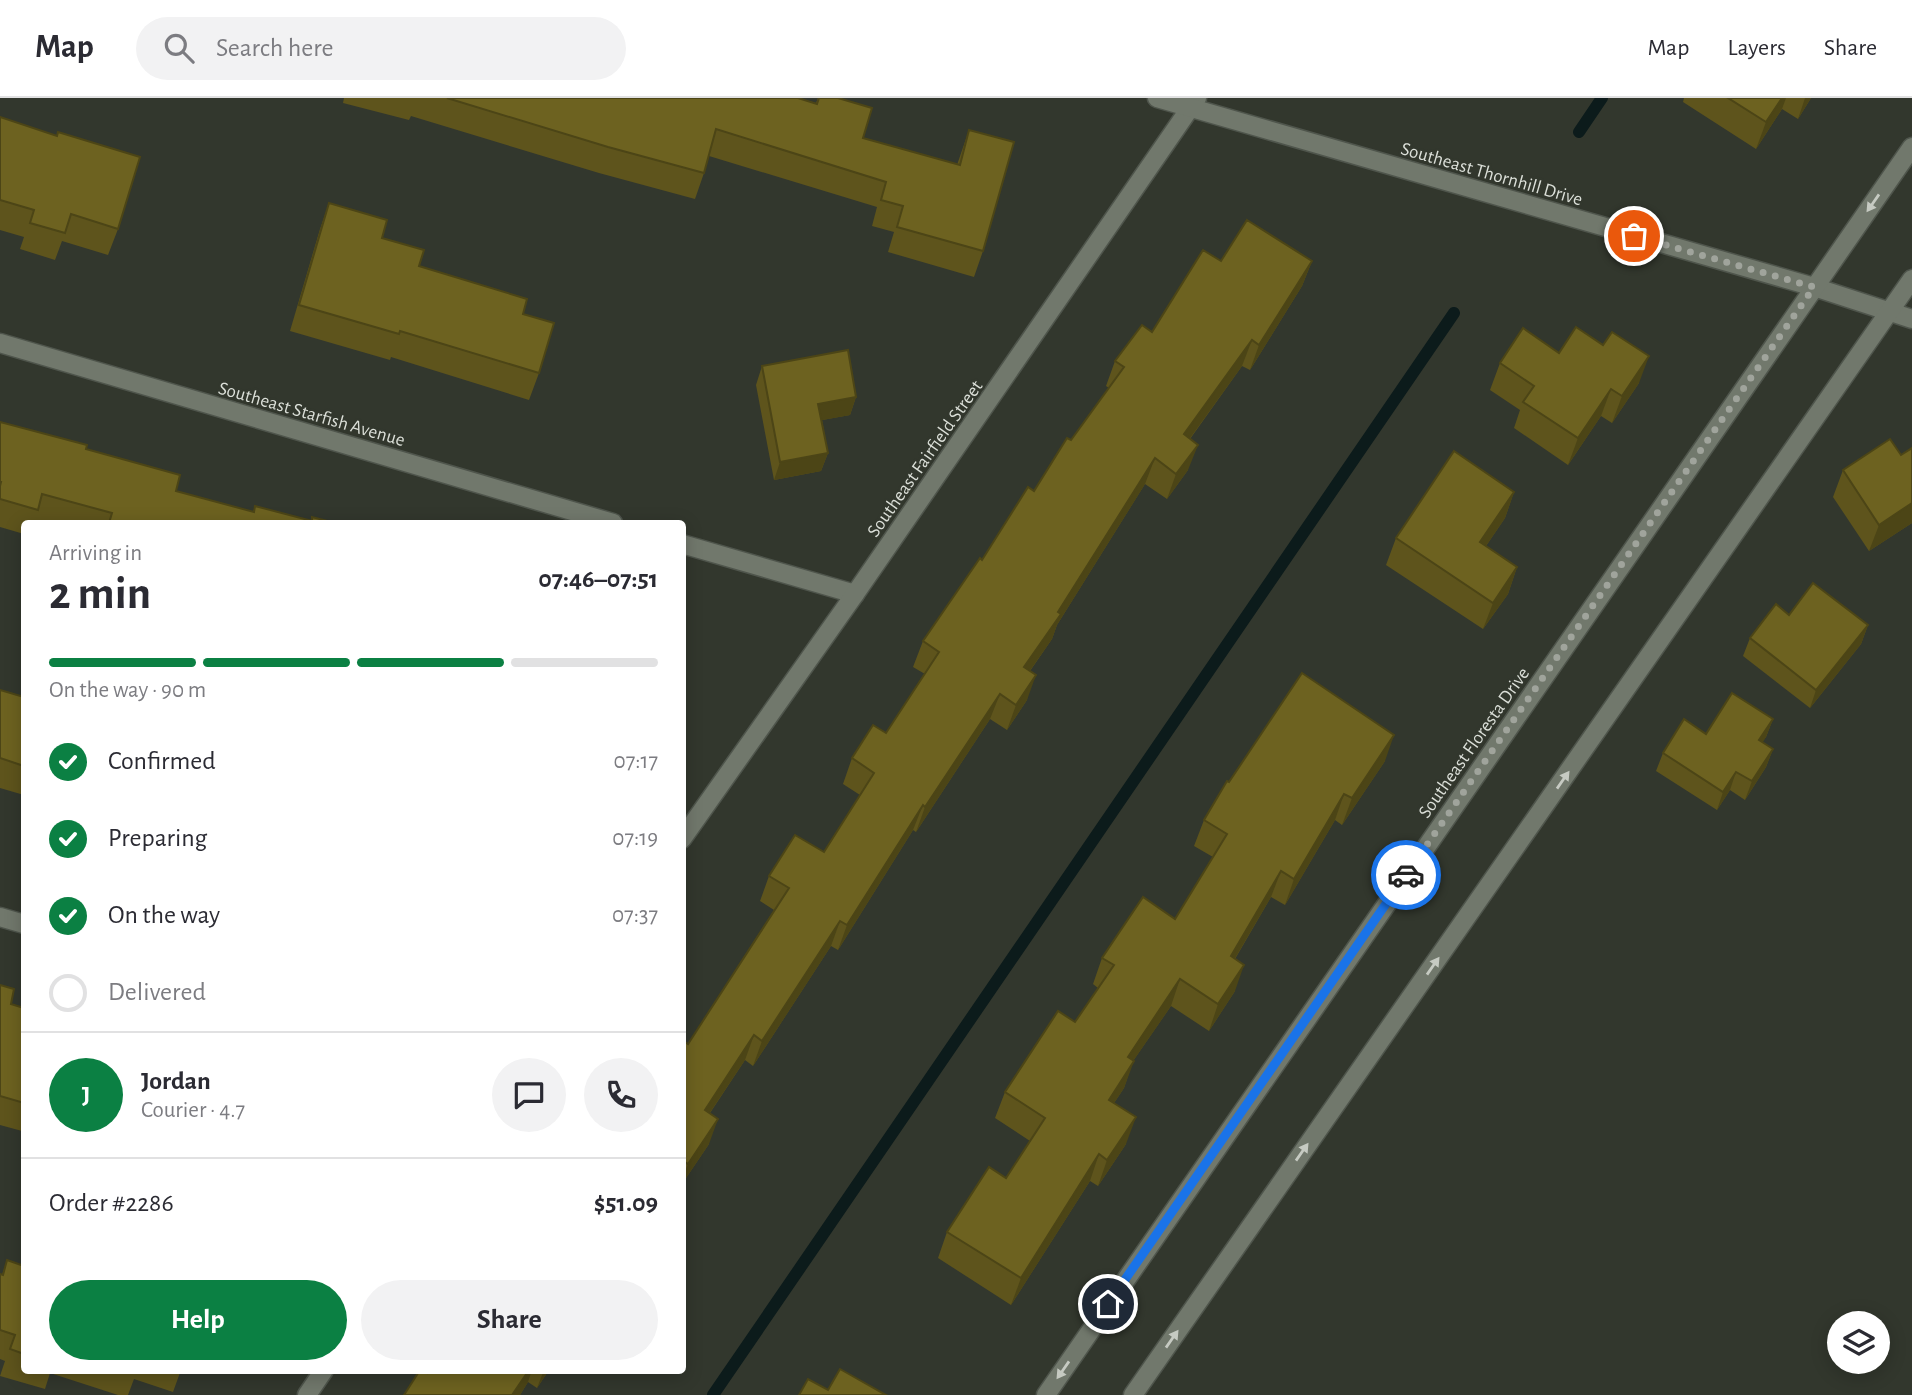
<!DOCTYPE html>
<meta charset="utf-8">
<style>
:root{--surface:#fff;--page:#f2f2f3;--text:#2b2b33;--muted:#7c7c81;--line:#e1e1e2;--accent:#0b8043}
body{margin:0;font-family:"Alegreya Sans",sans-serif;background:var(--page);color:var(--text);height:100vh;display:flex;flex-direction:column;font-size:26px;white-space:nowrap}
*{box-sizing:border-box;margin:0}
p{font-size:23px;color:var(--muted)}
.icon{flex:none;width:38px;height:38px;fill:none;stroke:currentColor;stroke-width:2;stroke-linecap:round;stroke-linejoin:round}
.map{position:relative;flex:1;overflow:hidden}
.details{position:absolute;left:21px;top:422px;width:665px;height:854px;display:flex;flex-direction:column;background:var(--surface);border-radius:7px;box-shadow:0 4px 18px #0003}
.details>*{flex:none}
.buttons{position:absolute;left:1827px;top:1213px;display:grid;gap:14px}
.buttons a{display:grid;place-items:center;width:63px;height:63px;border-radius:50%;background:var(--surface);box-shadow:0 4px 18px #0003;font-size:35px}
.pin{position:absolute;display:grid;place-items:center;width:60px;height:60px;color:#fff;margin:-30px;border:4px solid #fff;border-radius:50%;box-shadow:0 2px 7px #0007}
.courier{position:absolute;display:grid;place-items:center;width:70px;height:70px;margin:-35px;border:5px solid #1a73e8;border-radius:50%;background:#fff;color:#222;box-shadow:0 2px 9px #0007}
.overview em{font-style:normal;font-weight:700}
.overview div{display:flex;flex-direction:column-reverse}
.overview{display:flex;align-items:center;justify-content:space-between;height:119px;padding:0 28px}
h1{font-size:46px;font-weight:700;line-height:52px}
.bar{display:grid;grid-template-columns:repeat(4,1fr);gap:10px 7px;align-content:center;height:84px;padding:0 28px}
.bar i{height:9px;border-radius:5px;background:var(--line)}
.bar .on{background:var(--accent)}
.bar p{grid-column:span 4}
.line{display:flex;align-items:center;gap:18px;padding:0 28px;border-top:2px solid var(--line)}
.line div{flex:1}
.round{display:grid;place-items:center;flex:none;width:74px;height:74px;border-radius:37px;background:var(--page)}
ol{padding:0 28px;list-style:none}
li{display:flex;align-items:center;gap:21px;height:77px}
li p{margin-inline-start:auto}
li .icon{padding:7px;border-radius:50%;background:var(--accent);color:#fff;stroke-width:4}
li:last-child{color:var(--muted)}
li i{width:38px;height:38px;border:4px solid var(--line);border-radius:50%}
.primary-button{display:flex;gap:14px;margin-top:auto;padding:14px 28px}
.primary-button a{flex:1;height:80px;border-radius:42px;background:var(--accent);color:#fff;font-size:28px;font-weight:700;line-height:80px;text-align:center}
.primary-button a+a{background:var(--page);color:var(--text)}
header{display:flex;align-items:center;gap:42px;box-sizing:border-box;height:98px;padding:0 35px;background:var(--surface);border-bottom:2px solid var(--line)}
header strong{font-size:33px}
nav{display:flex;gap:38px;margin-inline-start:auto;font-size:24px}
.search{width:490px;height:63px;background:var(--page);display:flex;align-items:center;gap:18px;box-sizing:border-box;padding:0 24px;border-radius:38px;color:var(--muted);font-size:26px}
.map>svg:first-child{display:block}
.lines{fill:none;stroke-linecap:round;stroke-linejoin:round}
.stream{stroke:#0c1b1b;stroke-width:12}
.minor-casing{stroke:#4f554c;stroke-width:21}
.tertiary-casing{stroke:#4f554c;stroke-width:21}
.minor{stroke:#71786c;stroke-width:18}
.tertiary{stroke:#71786c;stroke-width:18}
.wall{fill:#5e541c}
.shaded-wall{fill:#4c4516}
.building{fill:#6d6220;stroke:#4c4516;stroke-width:2}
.oneway{fill:#c6cac2}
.done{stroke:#a0a49c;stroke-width:7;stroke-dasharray:0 12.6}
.route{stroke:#1a73e8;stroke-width:9}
.labels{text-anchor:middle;stroke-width:5;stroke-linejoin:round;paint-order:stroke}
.street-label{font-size:19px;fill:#dbdfd8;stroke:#32372d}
</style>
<header>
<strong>Map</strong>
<div class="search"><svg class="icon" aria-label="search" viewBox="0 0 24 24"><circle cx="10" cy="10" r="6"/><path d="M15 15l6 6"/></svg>Search here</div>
<nav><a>Map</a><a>Layers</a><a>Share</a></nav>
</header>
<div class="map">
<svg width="1912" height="1297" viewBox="0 0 1912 1297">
<rect width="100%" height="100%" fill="#32372d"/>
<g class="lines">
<g class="stream">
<path d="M1579,34L1602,0"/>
<path d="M713,1297L1454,215"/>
</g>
<defs>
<g id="minor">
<path d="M1814,189L1912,221"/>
<path d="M0,245L613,425"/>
<path d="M682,446L855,496"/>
<path d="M682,741L855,496L1197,0"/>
<path d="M0,819L24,826"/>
<path d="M307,1297L324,1272"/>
</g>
<g id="tertiary">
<path d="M1157,0L1814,189"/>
<path d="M1046,1297L1912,49"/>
<path d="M1133,1297L1912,181"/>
</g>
</defs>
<use href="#minor" class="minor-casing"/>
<use href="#tertiary" class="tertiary-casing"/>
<use href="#minor" class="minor"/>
<use href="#tertiary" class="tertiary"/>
</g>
<g class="wall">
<path d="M344,0H798L816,5L818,0L863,40L957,67L969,32L983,153L974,179L888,154L894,134L872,128L877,109L709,58L704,75L695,101L599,75L411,18L409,22L343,5Z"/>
<path d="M1684,0H1811L1798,21L1782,11L1756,51L1683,4Z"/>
<path d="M0,19L118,131L108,157L62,143L55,162L20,151L24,139L0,132Z"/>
<path d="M329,105L382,140L419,168L523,216L539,275L529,302L391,259L390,262L290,233L320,131Z"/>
<path d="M1221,163H1312L1302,188L1250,272L1242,268L1190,341L1188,372L1167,401L1145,386L1057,527L1052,541L1030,573L1027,602L1007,632L990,621L916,734L913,732L838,852L831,848L753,968L745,962L710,1015L709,1046L682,1086V942L688,946L774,812L760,803L769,778L824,754L860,697L843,686L852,660L886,635L925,576L913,569L923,543L1109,290L1106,288L1115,263L1152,234Z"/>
<path d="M1559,255L1639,285L1612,325L1601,318L1568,367L1514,330L1520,312L1490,292L1500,265Z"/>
<path d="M762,268L856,299L850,317L822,322L828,355L821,373L774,382L756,287Z"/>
<path d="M0,324L86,351L176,393L253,414L311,423L312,419L335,425H48L34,422L33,425H24V436L0,429Z"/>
<path d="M1912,350V425L1869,453L1833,399L1843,372L1901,357Z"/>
<path d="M1514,394L1505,420L1486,448L1517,469L1508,496L1483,531L1386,467L1396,440Z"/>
<path d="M1789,517L1868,527L1861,546L1810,610L1743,558L1750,540Z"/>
<path d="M0,592L24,599V697L0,690Z"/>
<path d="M1773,621L1766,639L1762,644L1773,651L1766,669L1745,702L1730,692L1717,712L1656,673L1663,655L1706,636Z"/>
<path d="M1385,663L1342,727L1335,722L1285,807L1271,799L1235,861V893L1209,933L1171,908L1133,963L1124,990L1114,1005L1126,1046L1098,1088L1090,1083L1011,1207L938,1160L947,1134L1006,1080L1030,1043L995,1020L1005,994L1075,924L1098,890L1093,886L1102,860L1175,821L1213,759L1194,748L1204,722L1229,684Z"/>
<path d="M0,887L11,906L24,910V1025L22,1033L0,1027Z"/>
<path d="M7,1162L24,1168V1272H181L173,1294L134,1281L128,1297H118L50,1275L45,1291L0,1278L5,1263L0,1261V1176L2,1177Z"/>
<path d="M429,1272H549L537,1290L528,1284L520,1297H404Z"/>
</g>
<g class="shaded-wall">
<path d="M1782,0H1786L1782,11L1756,51L1766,24Z"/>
<path d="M1805,0H1811L1798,21Z"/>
<path d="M1312,163L1302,188L1250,272L1259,247Z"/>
<path d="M1252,242L1242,268L1175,361L1184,336Z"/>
<path d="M1649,258L1639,285L1612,325L1622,298Z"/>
<path d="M1611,291L1601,318L1568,367L1578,340Z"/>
<path d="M856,299L850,317L812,324L818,306Z"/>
<path d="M1198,347L1188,372L1167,401L1176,376Z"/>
<path d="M828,355L821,373L774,382L780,364Z"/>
<path d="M1155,360L1145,386L1057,527L1052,541L1015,594L1024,569Z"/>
<path d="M1514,394L1505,420L1471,470L1480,444Z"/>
<path d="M1912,405V425L1869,453L1879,427Z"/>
<path d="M1517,469L1508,496L1483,531L1493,505Z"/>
<path d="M1868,527L1861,546L1810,610L1816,592Z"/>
<path d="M1036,577L1027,602L1007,632L1016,607Z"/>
<path d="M1000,596L990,621L916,734L925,709Z"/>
<path d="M1773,621L1766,639L1753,660L1759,642Z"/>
<path d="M1394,637L1385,663L1342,727L1352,700Z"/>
<path d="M1773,651L1766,669L1745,702L1752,683Z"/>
<path d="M1736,674L1730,692L1717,712L1723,694Z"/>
<path d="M1344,696L1335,722L1285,807L1294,781Z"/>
<path d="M923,707L913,732L838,852L847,827Z"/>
<path d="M1281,773L1271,799L1221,884L1231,858Z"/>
<path d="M840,823L831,848L753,968L762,943Z"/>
<path d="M1244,867L1235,893L1209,933L1218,906Z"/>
<path d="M1180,881L1171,908L1118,985L1128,959Z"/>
<path d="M754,937L745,962L695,1037L705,1012Z"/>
<path d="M1134,963L1124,990L1099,1028L1109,1002Z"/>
<path d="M1136,1019L1126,1046L1098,1088L1107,1062Z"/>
<path d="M718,1021L709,1046L682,1086V1081L688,1066Z"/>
<path d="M1099,1056L1090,1083L1011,1207L1021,1180Z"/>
<path d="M529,1272H532L528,1284L520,1297H512Z"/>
<path d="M544,1272H549L537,1290Z"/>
</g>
<g class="building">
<path d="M447,0H798L817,6L819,0H838L872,10L863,40L960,67L969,32L1014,44L983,153L897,129L903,108L881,102L886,84L716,31L704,75L608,49Z"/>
<path d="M1728,0H1782L1766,24Z"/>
<path d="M0,19L57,38L58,34L140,59L118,131L71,116L65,135L30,125L34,112L0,102Z"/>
<path d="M329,105L387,122L382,140L424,152L419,168L527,201L523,216L554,225L539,275L400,233L399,236L299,207Z"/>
<path d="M1247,122L1312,163L1259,247L1252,242L1184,336L1198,347L1176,376L1155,360L1058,514L1061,516L1024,569L1036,577L1016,607L1000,596L925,709L923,707L847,827L840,823L762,943L754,937L705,1012L718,1021L688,1066L682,1062V942L688,946L789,790L769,778L795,737L824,754L874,675L852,660L873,627L886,635L939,554L923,543L980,460L982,462L1028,389L1034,393L1067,340L1071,342L1124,269L1115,263L1142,227L1152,234L1203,152L1221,163Z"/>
<path d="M1576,229L1603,247L1612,234L1649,258L1622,298L1611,291L1578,340L1523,304L1534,288L1500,265L1523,230L1559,255Z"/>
<path d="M848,252L856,299L818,306L828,355L780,364L762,268Z"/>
<path d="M0,324L87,347L86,351L180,377L176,393L254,414L255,408L312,423V419L335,425H109L112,415L42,396L38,412L0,401V388L1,384H0Z"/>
<path d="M1890,341L1901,357L1912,350V405L1879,427L1843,372Z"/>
<path d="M1454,353L1514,394L1480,444L1517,469L1493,505L1396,440Z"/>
<path d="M1813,485L1868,527L1816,592L1750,540L1776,506L1789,517Z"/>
<path d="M1302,575L1394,637L1352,700L1344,696L1294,781L1281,773L1231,858L1244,867L1218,906L1180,881L1128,959L1134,963L1109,1002L1136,1019L1107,1062L1099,1056L1021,1180L947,1134L989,1069L1006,1080L1045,1020L1005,994L1058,913L1075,924L1114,867L1102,860L1143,799L1175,821L1227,736L1204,722L1227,683L1229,684Z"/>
<path d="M0,592L24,599V668L0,660Z"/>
<path d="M1732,595L1773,621L1759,642L1773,651L1752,683L1736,674L1723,694L1663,655L1684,621L1706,636Z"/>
<path d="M0,887L14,891L11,906L24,910V1005L0,998Z"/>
<path d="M7,1162L24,1168V1256L10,1251L15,1237L0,1232V1176L3,1177Z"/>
<path d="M840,1271L886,1297H799L808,1281L828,1292Z"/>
<path d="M420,1272L427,1275L429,1272H529L512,1297H404Z"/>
</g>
<defs><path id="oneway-solid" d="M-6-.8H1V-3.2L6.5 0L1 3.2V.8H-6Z" transform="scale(1.75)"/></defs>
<g class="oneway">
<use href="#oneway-solid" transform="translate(1873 105) rotate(125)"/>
<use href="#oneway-solid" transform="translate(1563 682) rotate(-55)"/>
<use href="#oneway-solid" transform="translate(1433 868) rotate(-55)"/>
<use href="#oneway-solid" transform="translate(1302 1054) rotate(-55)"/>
<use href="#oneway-solid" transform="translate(1172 1241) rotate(-55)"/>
<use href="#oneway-solid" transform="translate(1063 1272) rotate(125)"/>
</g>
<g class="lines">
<path class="done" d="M1406,777L1814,189L1634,138"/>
<path class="route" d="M1108,1206L1406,777"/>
</g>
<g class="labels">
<g class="street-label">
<text transform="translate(1492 75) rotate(16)" y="7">Southeast Thornhill Drive</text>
<text transform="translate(312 315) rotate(16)" y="7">Southeast Starfish Avenue</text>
<text transform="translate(924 360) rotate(-55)" y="7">Southeast Fairfield Street</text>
<text transform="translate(1473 644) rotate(-55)" y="7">Southeast Floresta Drive</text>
</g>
</g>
</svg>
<div class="buttons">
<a><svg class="icon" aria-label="layers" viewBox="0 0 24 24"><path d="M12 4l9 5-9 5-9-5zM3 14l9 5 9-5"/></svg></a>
</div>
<div class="pin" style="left:1634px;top:138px;background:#ea580c"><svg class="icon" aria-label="bag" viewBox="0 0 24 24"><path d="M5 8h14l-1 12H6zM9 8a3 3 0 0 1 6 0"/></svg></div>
<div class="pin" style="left:1108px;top:1206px;background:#1f2937"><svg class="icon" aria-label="home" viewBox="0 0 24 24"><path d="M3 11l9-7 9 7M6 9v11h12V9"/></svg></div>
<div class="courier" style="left:1406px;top:777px"><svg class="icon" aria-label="car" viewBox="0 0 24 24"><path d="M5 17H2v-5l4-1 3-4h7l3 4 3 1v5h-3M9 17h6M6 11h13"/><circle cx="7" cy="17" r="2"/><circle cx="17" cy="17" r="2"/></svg></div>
<section class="details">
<div class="overview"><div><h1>2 min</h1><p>Arriving in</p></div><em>07:46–07:51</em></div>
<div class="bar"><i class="on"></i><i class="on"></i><i class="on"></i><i></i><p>On the way · 90 m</p></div>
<ol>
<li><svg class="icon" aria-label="check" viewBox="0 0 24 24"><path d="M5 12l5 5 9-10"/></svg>Confirmed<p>07:17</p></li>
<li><svg class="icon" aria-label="check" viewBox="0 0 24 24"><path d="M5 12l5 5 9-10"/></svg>Preparing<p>07:19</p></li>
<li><svg class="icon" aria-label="check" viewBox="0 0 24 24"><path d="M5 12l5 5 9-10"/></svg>On the way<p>07:37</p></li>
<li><i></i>Delivered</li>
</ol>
<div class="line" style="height:126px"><b class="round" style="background:var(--accent);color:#fff">J</b><div><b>Jordan</b><p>Courier · 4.7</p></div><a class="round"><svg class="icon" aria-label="chat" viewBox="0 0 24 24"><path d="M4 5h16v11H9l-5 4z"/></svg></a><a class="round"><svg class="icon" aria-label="phone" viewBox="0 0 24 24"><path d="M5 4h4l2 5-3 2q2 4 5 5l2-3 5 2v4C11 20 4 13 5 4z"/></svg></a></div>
<div class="line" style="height:91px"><div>Order #2286</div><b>$51.09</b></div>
<div class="primary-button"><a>Help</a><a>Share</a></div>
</section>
</div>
